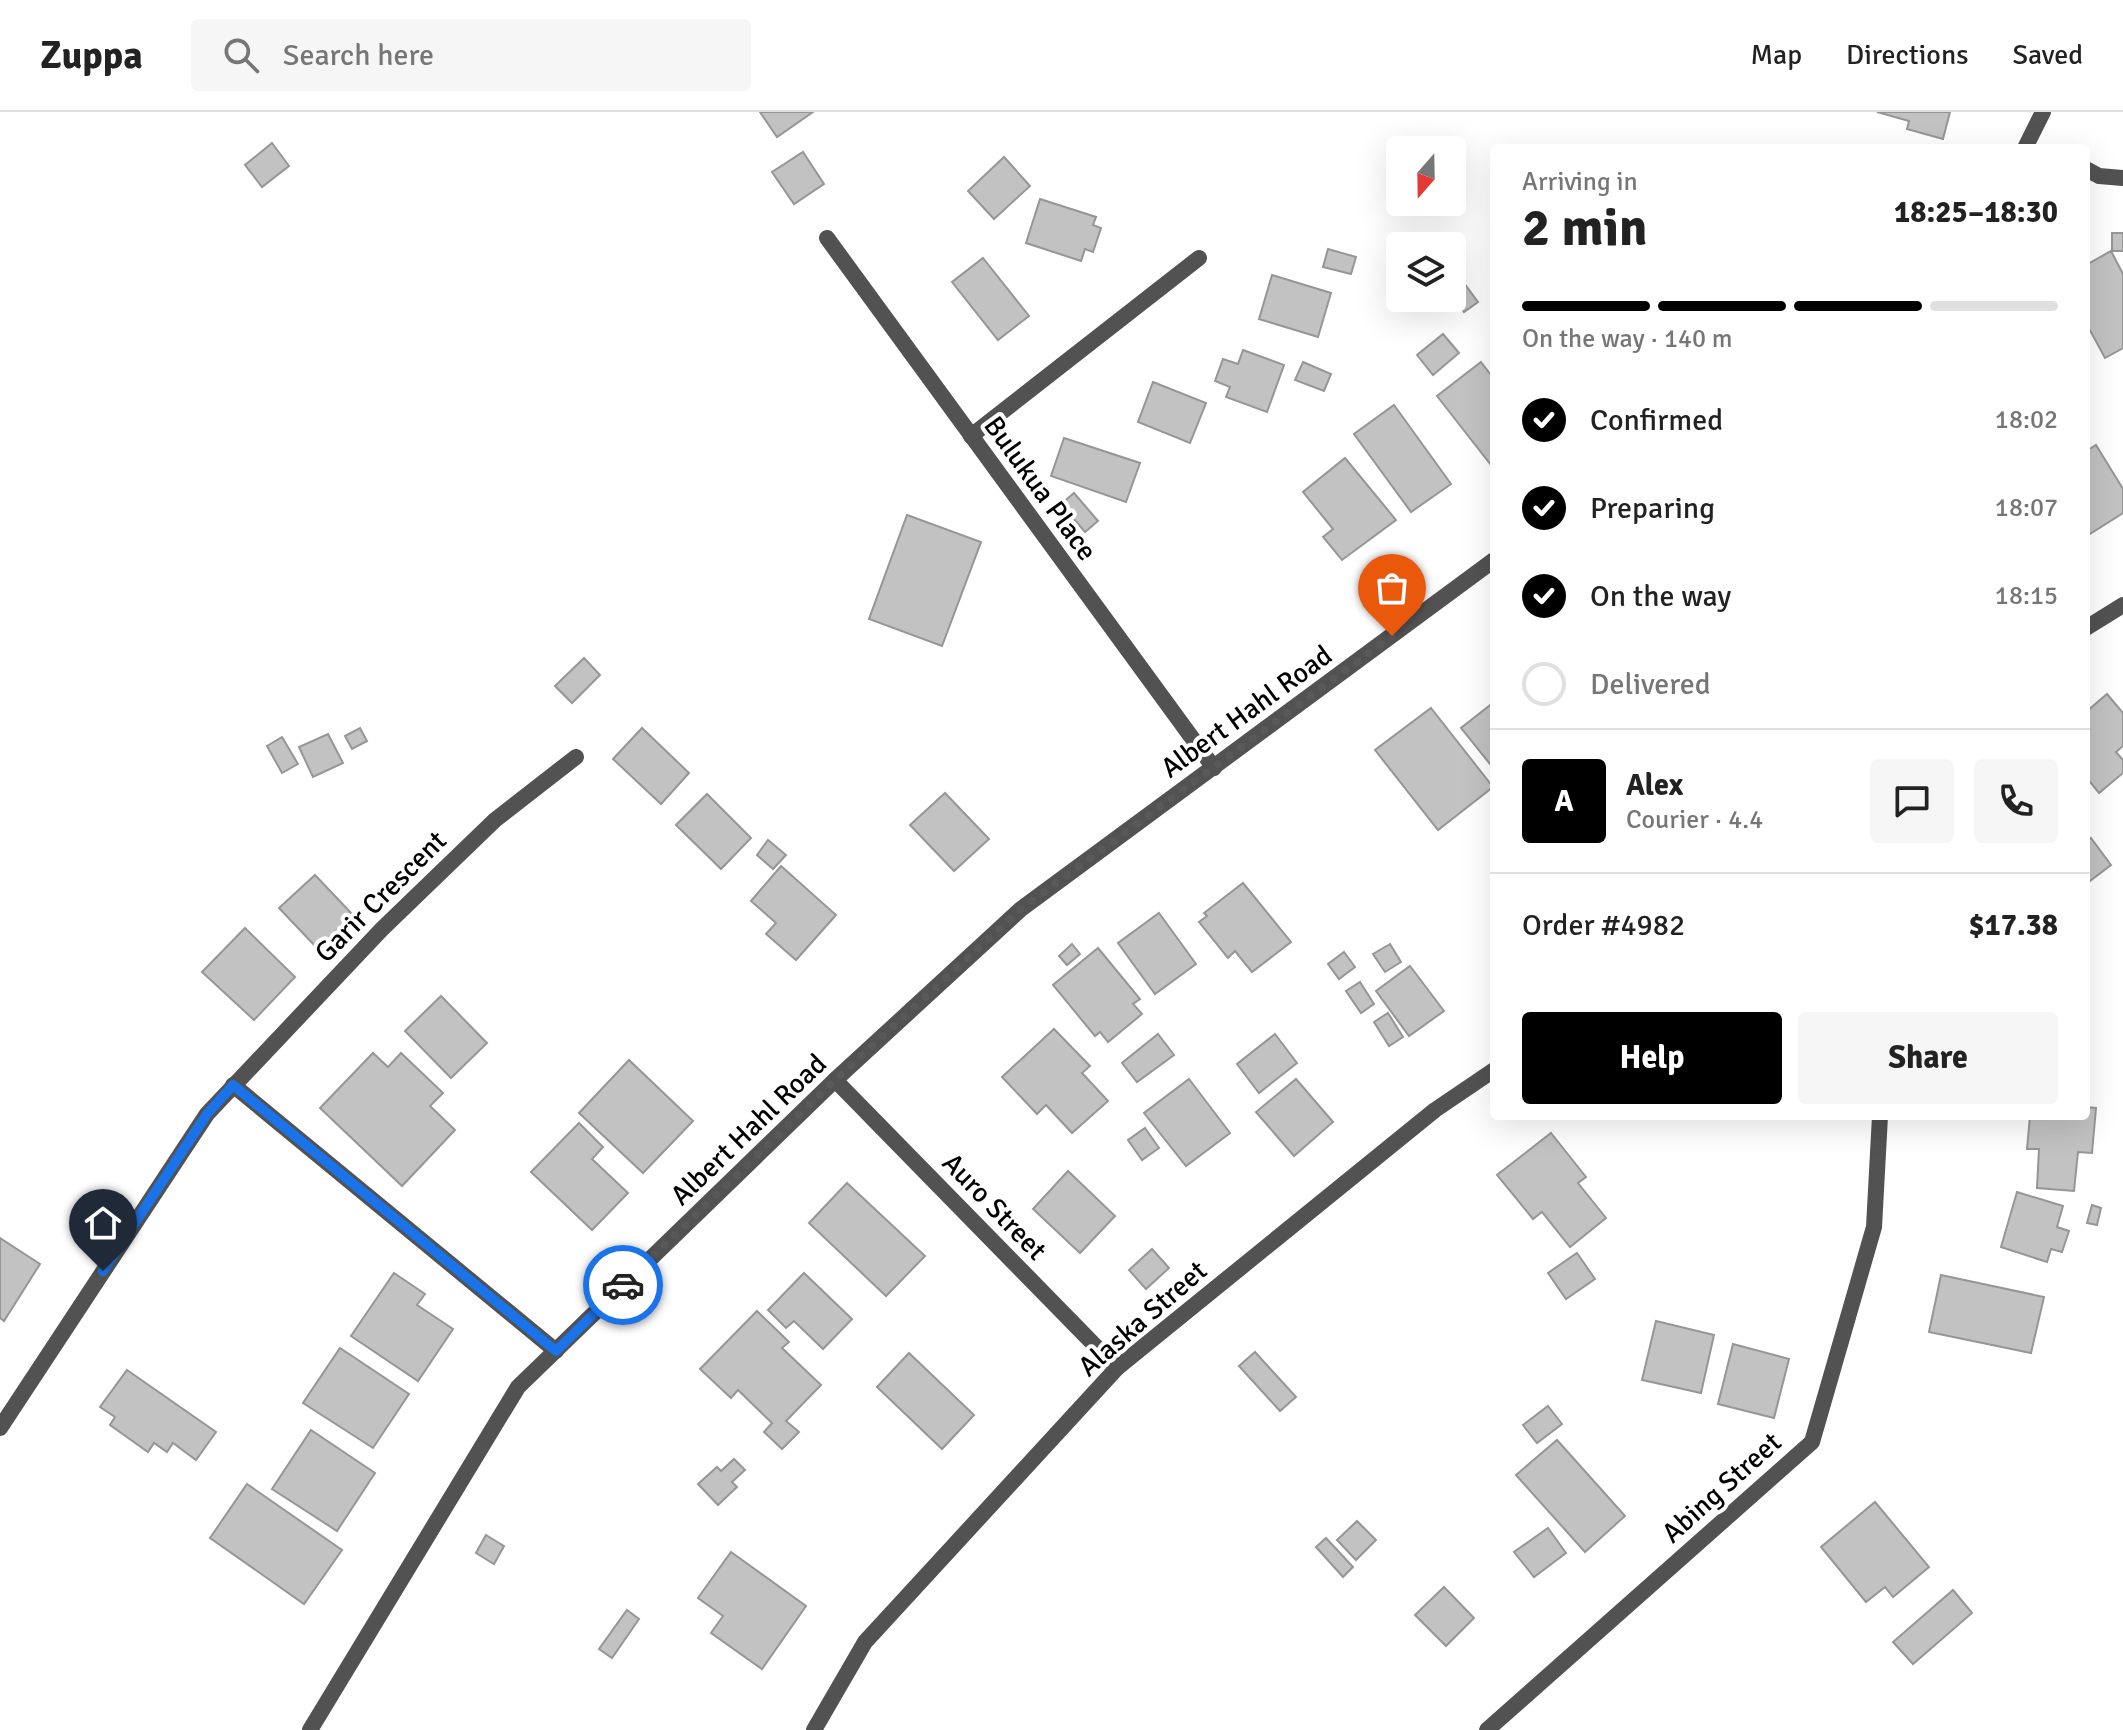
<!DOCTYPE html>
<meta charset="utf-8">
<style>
:root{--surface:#fff;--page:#f6f6f6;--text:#222;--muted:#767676;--line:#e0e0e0;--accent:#000}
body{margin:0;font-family:Signika,sans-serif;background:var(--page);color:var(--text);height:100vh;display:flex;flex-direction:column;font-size:30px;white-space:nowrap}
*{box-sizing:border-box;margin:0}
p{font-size:26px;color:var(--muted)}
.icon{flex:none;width:44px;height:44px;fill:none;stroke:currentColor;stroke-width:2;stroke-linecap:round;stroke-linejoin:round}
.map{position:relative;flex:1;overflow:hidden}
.details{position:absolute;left:1490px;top:32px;width:600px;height:976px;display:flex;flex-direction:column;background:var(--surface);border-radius:8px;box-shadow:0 8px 32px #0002}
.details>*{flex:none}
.needle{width:52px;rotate:200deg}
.buttons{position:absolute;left:1386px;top:24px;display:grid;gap:16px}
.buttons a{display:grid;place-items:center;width:80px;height:80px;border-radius:8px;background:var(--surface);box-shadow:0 8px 32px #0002;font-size:40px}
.pin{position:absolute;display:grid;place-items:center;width:68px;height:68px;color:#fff;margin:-82px -34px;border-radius:50% 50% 50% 0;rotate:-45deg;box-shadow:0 0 8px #0007}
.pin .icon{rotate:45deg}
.courier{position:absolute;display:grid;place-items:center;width:80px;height:80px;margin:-40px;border:6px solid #1a73e8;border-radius:50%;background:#fff;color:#222;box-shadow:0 2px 10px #0007}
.headline em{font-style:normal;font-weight:700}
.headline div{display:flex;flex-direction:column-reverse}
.headline{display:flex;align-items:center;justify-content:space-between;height:136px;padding:0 32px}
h1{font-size:52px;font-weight:700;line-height:60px}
.bar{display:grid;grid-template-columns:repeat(4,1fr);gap:12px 8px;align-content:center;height:96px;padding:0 32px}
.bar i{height:10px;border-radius:6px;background:var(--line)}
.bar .selected{background:var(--accent)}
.bar p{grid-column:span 4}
.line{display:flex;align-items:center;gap:20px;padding:0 32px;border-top:2px solid var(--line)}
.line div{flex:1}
.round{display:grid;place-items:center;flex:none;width:84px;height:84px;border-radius:8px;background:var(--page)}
ol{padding:0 32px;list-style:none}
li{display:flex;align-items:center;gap:24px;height:88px}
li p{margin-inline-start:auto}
li .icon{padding:8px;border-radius:50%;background:var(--accent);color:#fff;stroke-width:4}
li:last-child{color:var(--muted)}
li i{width:44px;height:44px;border:4px solid var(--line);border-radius:50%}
.cta{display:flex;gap:16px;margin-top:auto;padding:16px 32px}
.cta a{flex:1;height:92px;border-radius:8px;background:var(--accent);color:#fff;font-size:32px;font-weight:700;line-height:92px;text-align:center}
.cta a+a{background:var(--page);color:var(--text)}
header{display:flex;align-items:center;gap:48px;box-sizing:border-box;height:112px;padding:0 40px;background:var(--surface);border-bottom:2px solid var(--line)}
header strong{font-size:38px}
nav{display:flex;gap:44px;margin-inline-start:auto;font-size:28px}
.search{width:560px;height:72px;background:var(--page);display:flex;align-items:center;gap:20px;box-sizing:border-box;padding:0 28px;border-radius:8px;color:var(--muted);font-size:30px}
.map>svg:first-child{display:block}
.building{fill:#c2c2c2;stroke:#969696;stroke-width:2}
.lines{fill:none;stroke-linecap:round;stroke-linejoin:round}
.minor{stroke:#525252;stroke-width:16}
.done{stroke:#595959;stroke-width:8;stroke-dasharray:0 14.4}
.route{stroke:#1a73e8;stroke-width:10}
.labels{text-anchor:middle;stroke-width:8;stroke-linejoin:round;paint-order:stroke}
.street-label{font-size:28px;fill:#000;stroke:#fff}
</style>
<header>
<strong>Zuppa</strong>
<div class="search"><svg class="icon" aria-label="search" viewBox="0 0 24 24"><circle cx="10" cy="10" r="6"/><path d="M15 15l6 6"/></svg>Search here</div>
<nav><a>Map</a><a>Directions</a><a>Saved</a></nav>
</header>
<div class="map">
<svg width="2123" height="1618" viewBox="0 0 2123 1618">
<rect width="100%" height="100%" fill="#fff"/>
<g class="building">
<path d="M760,0H813L777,25Z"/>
<path d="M1877,0H1950L1943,27L1907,17L1909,9Z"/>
<path d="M272,31L289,54L262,75L245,53Z"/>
<path d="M803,40L824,72L794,92L772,60Z"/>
<path d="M1004,45L1030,74L994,107L968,79Z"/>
<path d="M1040,87L1096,105L1093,113L1101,116L1093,140L1085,137L1081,149L1026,131Z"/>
<rect x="2112" y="121" width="11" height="18"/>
<path d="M1328,137L1356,145L1351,162L1323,155Z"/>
<path d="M2111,139L2123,162V236L2105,246L2086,211V153Z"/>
<path d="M983,146L1029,204L998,228L952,170Z"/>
<path d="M1272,163L1331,181L1318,225L1259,207Z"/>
<path d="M1464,171L1478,190L1464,200L1452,183V179Z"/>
<path d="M1443,222L1459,241L1433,263L1417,243Z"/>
<path d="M1243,238L1284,253L1267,300L1226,285L1230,275L1215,269L1223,247L1238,252Z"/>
<path d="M1303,250L1331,262L1324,279L1295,268Z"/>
<path d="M1481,250L1494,267V350L1491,353L1437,284Z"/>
<path d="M1153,270L1206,291L1190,331L1138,310Z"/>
<path d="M1394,293L1451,372L1411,400L1354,322Z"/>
<path d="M1064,326L1140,351L1126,390L1051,364Z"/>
<path d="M2096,333L2123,377V401L2090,422L2086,416V335L2088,338Z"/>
<path d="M1345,346L1396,408L1342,448L1323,425L1333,417L1303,380Z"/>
<path d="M1074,381L1098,409L1085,420L1061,392Z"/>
<path d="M907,403L981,430L942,534L869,507Z"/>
<path d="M584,546L600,563L572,591L555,574Z"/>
<path d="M2107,582L2123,601V634L2116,640L2123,648V661L2099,681L2086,665V600Z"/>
<path d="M1494,590V657L1461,616Z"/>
<path d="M1431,596L1493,675L1438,718L1375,638Z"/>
<path d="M360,616L367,629L352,637L345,624Z"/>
<path d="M642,616L689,661L661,692L613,647Z"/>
<path d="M328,622L343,651L313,665L299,635Z"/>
<path d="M282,625L298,652L282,661L267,634Z"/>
<path d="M945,681L989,727L954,759L910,713Z"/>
<path d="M707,682L751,726L721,757L676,713Z"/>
<path d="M2091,726L2111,753L2086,772V730Z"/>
<path d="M768,728L786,743L773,757L757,743Z"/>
<path d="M781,754L836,803L796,848L766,822L776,811L751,789Z"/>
<path d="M315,763L353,803L317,836L279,796Z"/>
<path d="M1243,771L1291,830L1252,860L1235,839L1228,846L1199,810L1207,804L1204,801Z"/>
<path d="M1159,801L1196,852L1155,882L1118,831Z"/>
<path d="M245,816L295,865L254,908L202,860Z"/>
<path d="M1072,832L1080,842L1067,853L1059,844Z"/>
<path d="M1390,832L1401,850L1385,860L1373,842Z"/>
<path d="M1098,836L1140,887L1133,892L1142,902L1108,930L1100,920L1095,924L1053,873Z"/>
<path d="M1344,840L1355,855L1339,867L1328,852Z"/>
<path d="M1410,854L1444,899L1409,924L1376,879Z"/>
<path d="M1360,870L1374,892L1361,901L1346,879Z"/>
<path d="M441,884L487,931L451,966L405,919Z"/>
<path d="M1388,901L1403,925L1389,934L1374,910Z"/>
<path d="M1054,917L1090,954L1082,961L1108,989L1072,1021L1046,993L1037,1002L1002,965Z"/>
<path d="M1158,922L1174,943L1137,970L1122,951Z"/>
<path d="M1275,922L1297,951L1259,981L1237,952Z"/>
<path d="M373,941L388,955L401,941L443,981L430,994L455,1018L402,1074L320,996Z"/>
<path d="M629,948L693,1009L643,1061L579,1001Z"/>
<path d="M1189,967L1230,1021L1186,1054L1144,1001Z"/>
<path d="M1296,967L1333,1010L1294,1044L1256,1000Z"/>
<path d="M2086,995L2096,996L2092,1041L2078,1040L2074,1079L2037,1076L2039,1037H2027L2030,1004H2086Z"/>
<path d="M579,1011L603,1035L592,1047L628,1081L592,1118L531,1060Z"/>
<path d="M1145,1016L1159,1036L1142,1048L1128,1028Z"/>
<path d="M1551,1021L1586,1065L1578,1071L1606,1106L1570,1135L1542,1100L1533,1107L1497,1063Z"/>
<path d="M1068,1059L1115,1104L1080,1141L1033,1097Z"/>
<path d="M847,1071L925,1144L886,1184L809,1111Z"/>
<path d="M2017,1080L2063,1094L2057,1115L2069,1119L2062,1140L2051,1137L2047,1150L2001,1135Z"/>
<path d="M2092,1093L2101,1096L2097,1113L2087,1111Z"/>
<path d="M0,1126L40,1152L4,1209L0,1206Z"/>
<path d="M1152,1137L1169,1156L1146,1177L1129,1158Z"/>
<path d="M1577,1141L1595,1167L1566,1187L1548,1161Z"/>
<path d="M394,1161L425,1182L417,1193L453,1217L418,1269L351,1224Z"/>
<path d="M804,1161L852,1207L823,1237L794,1209L786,1216L768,1198Z"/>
<path d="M1941,1163L2044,1185L2031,1241L1929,1220Z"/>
<path d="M757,1199L789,1230L782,1236L821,1273L786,1309L799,1320L782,1337L764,1320L772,1311L738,1278L731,1286L700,1257Z"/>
<path d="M1656,1209L1714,1223L1701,1281L1642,1268Z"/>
<path d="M1733,1232L1789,1247L1774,1306L1718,1292Z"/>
<path d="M340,1236L409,1282L373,1336L303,1291Z"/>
<path d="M1255,1240L1296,1285L1280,1299L1239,1254Z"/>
<path d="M909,1241L974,1303L942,1337L877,1275Z"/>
<path d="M127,1258L216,1320L196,1348L173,1331L167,1340L154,1331L148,1340L110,1313L115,1305L100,1295Z"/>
<path d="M1548,1294L1562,1312L1537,1331L1523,1313Z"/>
<path d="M311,1318L375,1361L337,1419L272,1377Z"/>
<path d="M1557,1328L1625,1404L1585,1440L1516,1363Z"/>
<path d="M734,1347L745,1358L732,1370L737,1375L718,1393L698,1372L717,1355L721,1359Z"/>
<path d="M247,1372L342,1438L304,1492L210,1426Z"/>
<path d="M1875,1390L1929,1455L1893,1485L1885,1475L1866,1490L1821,1435Z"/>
<path d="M1357,1409L1376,1428L1356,1448L1337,1428Z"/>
<path d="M1548,1416L1566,1441L1534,1465L1514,1440Z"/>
<path d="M486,1423L504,1434L494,1452L476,1441Z"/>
<path d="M1326,1426L1353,1455L1343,1465L1316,1435Z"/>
<path d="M731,1440L806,1494L762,1557L711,1521L723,1504L698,1486Z"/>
<path d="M1444,1475L1474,1506L1446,1534L1415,1503Z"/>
<path d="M1953,1478L1972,1501L1913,1552L1893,1530Z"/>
<path d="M627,1498L639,1507L612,1546L599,1537Z"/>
</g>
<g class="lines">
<g class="minor">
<path d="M2025,36L2043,0"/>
<path d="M2086,57L2099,64L2123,66"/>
<path d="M827,126L1214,656"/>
<path d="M971,324L1199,146"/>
<path d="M2086,516L2123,493"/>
<path d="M835,968L1117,1256"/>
<path d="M233,973L556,1239"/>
<path d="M0,1316L207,1002L382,817L495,708L576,645"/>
<path d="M310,1618L518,1275L835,968L1021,797L1494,448"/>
<path d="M814,1618L865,1530L1117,1256L1435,998L1494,958"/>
<path d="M1487,1618L1812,1330L1874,1115L1880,1004"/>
</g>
</g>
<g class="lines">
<path class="done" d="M623,1173L835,968L1021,797L1392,524"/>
<path class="route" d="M103,1159L207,1002L233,973L556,1239L623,1173"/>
</g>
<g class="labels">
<g class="street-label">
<text transform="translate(1041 376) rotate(54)" y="10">Bulukua Place</text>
<text transform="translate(1246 599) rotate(-36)" y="10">Albert Hahl Road</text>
<text transform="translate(380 784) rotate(-45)" y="10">Garir Crescent</text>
<text transform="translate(748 1017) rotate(-44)" y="10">Albert Hahl Road</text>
<text transform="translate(995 1094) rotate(46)" y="10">Auro Street</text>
<text transform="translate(1142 1206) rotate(-41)" y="10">Alaska Street</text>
<text transform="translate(1721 1375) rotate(-42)" y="10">Abing Street</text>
</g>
</g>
</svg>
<div class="buttons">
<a><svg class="needle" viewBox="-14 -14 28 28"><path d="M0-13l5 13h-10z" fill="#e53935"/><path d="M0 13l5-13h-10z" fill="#767676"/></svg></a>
<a><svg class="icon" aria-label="layers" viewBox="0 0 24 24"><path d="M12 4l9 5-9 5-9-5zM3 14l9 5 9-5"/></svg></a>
</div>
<div class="pin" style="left:1392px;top:524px;background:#ea580c"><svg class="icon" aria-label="bag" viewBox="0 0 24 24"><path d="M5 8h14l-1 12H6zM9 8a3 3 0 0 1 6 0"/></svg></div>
<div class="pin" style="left:103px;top:1159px;background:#1f2937"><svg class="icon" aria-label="home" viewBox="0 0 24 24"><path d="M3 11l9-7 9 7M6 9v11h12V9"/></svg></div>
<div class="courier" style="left:623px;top:1173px"><svg class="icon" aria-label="car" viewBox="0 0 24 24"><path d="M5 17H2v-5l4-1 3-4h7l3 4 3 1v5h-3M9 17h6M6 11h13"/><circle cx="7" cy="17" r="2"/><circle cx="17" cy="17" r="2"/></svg></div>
<section class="details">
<div class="headline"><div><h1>2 min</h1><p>Arriving in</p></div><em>18:25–18:30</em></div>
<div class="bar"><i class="selected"></i><i class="selected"></i><i class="selected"></i><i></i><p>On the way · 140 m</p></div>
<ol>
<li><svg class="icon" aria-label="check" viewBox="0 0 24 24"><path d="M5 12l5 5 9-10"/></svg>Confirmed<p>18:02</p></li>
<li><svg class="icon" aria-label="check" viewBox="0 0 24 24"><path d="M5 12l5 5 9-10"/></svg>Preparing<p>18:07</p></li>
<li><svg class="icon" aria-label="check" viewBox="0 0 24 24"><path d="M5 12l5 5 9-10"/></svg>On the way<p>18:15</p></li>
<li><i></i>Delivered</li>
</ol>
<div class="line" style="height:144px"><b class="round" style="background:var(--accent);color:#fff">A</b><div><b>Alex</b><p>Courier · 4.4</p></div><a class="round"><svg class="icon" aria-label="chat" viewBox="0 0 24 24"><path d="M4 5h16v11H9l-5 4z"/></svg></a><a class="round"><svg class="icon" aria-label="phone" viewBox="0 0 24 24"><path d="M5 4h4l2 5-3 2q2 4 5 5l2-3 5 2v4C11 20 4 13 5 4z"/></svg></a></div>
<div class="line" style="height:104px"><div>Order #4982</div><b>$17.38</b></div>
<div class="cta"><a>Help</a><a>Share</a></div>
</section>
</div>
